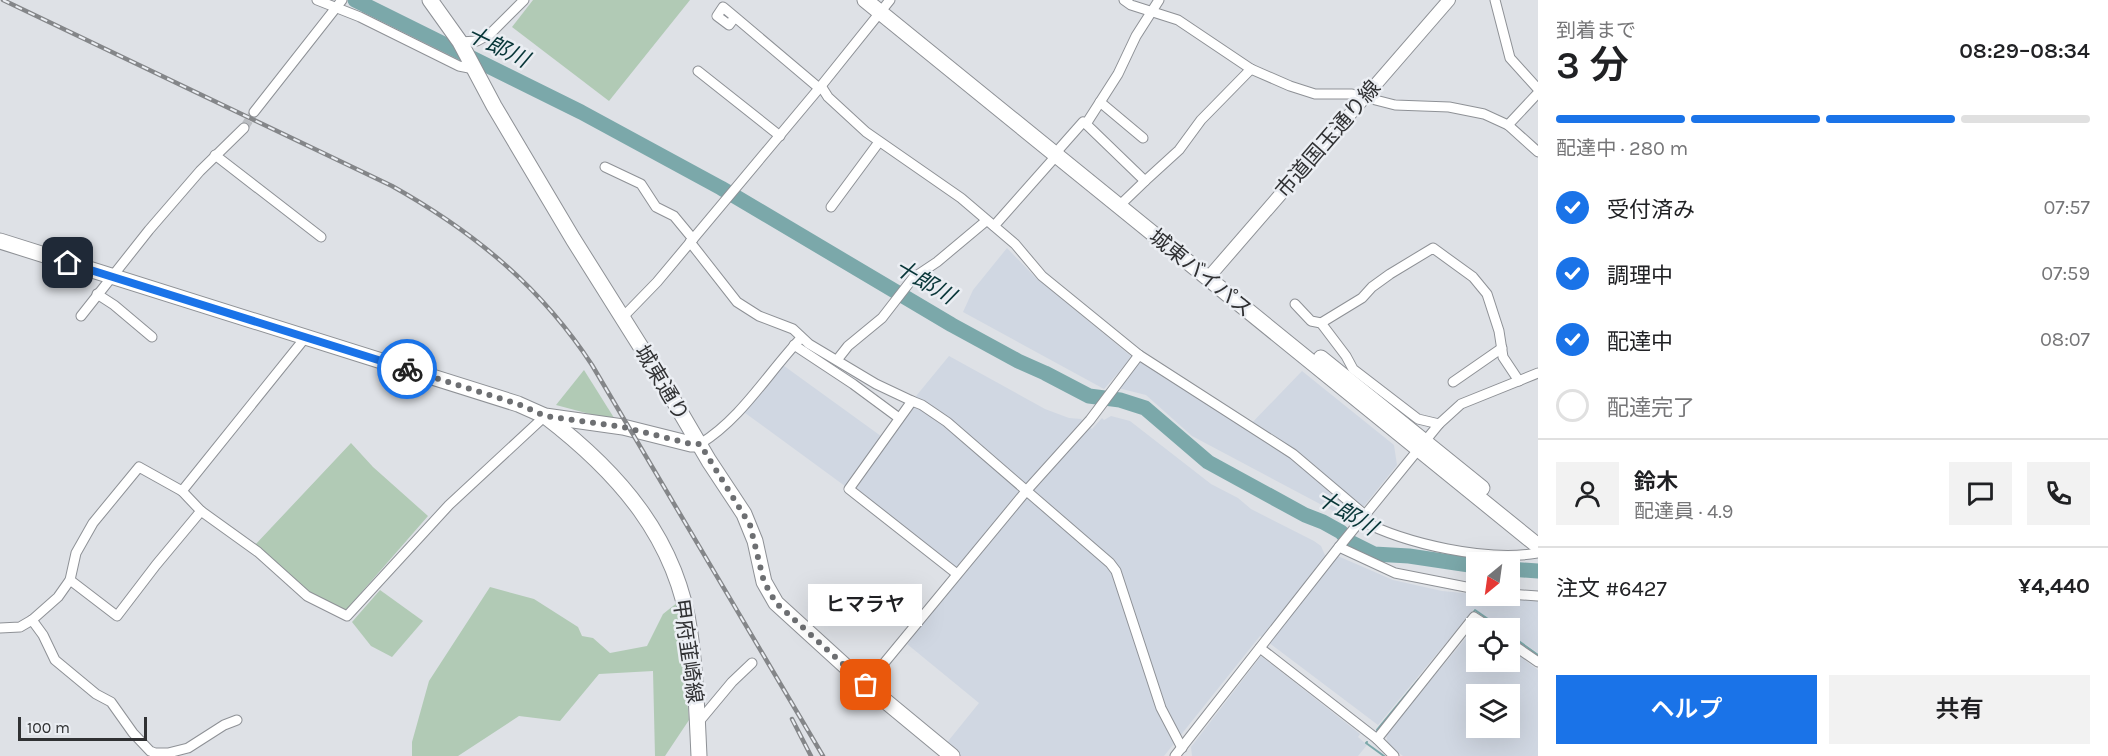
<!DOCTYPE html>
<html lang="ja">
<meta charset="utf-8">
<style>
:root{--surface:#fff;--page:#f2f2f2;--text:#202124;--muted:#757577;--line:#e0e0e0;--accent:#1a73e8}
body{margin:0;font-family:Karla,"Noto Sans JP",sans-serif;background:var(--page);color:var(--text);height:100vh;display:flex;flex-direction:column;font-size:22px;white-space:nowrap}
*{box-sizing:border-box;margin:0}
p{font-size:20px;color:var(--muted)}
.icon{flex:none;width:33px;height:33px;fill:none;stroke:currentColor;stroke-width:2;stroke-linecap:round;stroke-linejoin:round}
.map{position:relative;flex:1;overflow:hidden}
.side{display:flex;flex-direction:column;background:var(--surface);width:570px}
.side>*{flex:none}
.needle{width:39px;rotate:209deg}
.fabs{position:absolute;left:1466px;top:552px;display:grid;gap:12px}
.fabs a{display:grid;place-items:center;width:54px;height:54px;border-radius:0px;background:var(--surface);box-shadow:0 6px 24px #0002;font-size:30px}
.scale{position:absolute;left:18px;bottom:15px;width:129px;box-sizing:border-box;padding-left:6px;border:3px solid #303133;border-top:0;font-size:16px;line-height:21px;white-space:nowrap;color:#303133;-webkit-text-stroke:4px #ebeef3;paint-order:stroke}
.pin{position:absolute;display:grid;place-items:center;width:51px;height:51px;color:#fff;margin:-26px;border-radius:12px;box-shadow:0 3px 9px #0006}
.courier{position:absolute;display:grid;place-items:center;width:60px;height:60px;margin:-30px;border:4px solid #1a73e8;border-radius:50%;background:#fff;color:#222;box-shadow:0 2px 8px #0007}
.bubble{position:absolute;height:42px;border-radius:0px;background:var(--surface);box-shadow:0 6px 24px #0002;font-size:20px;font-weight:600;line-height:42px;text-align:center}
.headline em{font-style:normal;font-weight:600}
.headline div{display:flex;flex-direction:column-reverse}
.headline{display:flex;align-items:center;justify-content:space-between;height:102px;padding:0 18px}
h1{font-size:39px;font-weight:600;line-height:45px}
.bar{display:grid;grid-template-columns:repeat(4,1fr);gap:9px 6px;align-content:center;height:72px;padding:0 18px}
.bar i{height:8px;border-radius:4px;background:var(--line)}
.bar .selected{background:var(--accent)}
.bar p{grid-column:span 4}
.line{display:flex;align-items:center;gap:15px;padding:0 18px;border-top:2px solid var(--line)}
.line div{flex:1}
.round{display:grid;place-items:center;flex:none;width:63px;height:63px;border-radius:0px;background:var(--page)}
ol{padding:0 18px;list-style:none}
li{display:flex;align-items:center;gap:18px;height:66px}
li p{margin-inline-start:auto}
li .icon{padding:6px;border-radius:50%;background:var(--accent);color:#fff;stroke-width:4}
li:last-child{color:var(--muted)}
li i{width:33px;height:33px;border:3px solid var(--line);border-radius:50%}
.action{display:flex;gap:12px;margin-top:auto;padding:12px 18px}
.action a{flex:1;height:69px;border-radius:0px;background:var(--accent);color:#fff;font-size:24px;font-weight:600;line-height:69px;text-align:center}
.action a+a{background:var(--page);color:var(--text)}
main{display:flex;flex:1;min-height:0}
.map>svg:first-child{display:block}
.built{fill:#d0d7e2;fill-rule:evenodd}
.green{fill:#b1cab5}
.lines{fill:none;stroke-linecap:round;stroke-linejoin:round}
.stream{stroke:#7ba8aa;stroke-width:2}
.river{stroke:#7ba8aa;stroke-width:15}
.minor-tunnel{stroke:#bbbec2;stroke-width:9;stroke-dasharray:9 4.5;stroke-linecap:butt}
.minor-casing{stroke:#8e9196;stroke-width:11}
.tertiary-casing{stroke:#8e9196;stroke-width:14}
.primary-casing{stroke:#8e9196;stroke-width:17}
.trunk-casing{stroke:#8e9196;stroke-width:17}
.minor{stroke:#fff;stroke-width:9}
.tertiary{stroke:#fff;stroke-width:12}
.primary{stroke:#fff;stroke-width:15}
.trunk{stroke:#fff;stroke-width:15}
.rail-casing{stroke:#848689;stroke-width:4.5}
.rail{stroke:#ebeef3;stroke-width:2;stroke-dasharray:7;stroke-linecap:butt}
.done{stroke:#6d6f72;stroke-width:6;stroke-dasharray:0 10.8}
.route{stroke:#1a73e8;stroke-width:8}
.labels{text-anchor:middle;stroke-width:5;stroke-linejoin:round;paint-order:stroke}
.street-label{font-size:21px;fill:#303133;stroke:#ebeef3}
.water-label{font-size:22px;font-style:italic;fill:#083638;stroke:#ebeef3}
</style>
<main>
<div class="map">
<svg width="1538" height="756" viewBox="0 0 1538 756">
<rect width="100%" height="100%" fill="#dee1e6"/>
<g class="built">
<path d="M1007,248L1034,276L1132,357L1104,389L963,312L973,290Z"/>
<path d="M949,356L1045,409L1069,418L1081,419L1092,429L1102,418L1104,420L1111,416L1130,421L1211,484L1238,498L1251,509L1314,541L1321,546L1325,555L1340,557L1393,580L1442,591L1538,600V653L1509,633V628H1503L1474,609L1378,725L1260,636L1164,756H959L945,745L979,703L907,644L957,573L849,489L741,410L780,363L885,439L912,401Z"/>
<path d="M1140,359L1247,428L1302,371L1394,445L1397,465L1352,521L1192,436L1146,395L1118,388Z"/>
<path d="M1481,626L1484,628H1476V662H1509V648L1538,670V756H1403L1388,745L1386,734L1475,627ZM1476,694H1509V728H1476Z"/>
<path d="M1261,656L1360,734L1358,737L1367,745L1358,756H1192L1191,747Z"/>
</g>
<g class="green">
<path d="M533,0H690L609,101L512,27Z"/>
<path d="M584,370L616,421L556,405Z"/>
<path d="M351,443L373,467L428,516L346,610C313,605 279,567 255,545Z"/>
<path d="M490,587L534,599L578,627L582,636L593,638L610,653L647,646L663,614L678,602L689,720L665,756H655L653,671L599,674L560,721L519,716L458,756H412V742L429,681Z"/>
<path d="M380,590L423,621L392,657L371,646L352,622Z"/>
</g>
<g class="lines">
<g class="stream">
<path d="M1472,614L1475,610L1501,628"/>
<path d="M1509,634L1538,655"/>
<path d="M1377,730L1419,679"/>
<path d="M1367,742L1366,743L1384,756"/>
</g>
<g class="river">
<path d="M355,0L581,112L721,188L952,325L1018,361L1045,373L1089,396L1120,400L1145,408L1208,462L1305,515L1323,522L1341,532L1350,542L1374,554L1409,556L1476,566"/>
<path d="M1509,569L1538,571"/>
</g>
<path class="minor-tunnel" d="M244,128L254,112"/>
<defs>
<g id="minor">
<path d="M317,0L360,17L459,66L474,69"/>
<path d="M1124,0L1131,5L1178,20L1251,69L1290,86L1315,94H1352L1395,105L1449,107L1484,114L1508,125L1538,152"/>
<path d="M1495,0L1510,58L1538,89"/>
<path d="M735,17L729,25L717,16L723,7L735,17L819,88"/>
<path d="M460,42L477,41L490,34L524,0"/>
<path d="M698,71L780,136"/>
<path d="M821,86L828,97L866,132L961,198L1015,244L1042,276L1139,355"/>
<path d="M1100,102L1143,138"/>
<path d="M254,112L342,0"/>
<path d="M1086,124L1145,181L1179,150L1201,120L1251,69"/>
<path d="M1508,125L1538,93"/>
<path d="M215,155L321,237"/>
<path d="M605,167L641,184L656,207L674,216L693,239"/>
<path d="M1119,206L1145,181"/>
<path d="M831,207L879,142"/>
<path d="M994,226L1056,156L1060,148L1083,122L1086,124L1118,74L1136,36L1159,0"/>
<path d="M690,242L737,302L759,316L793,329L809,344L876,384L912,401L849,489L957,574"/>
<path d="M97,294L114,305L152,337"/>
<path d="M1295,304L1311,321L1321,323"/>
<path d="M81,316L149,230L200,171L244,128"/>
<path d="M622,318L657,282L821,86L890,0"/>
<path d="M794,345L853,384L899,418"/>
<path d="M837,360L848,346L882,318L913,278L937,262L986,221"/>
<path d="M1453,382L1502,348"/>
<path d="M912,401L922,405L947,422L1110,563L1116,571L1161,708L1182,748"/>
<path d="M1439,424L1418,419L1353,369L1346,356L1321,323L1362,298L1372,287L1390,274L1433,248L1473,277L1487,294L1499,331L1503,357L1519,381"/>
<path d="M700,444C742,418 767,374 801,338"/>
<path d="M182,491L305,338"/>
<path d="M1360,520C1406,544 1487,562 1538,553"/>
<path d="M1339,547L1395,573L1476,589"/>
<path d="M70,580L117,616L156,565L201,511"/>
<path d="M1509,594L1538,596"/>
<path d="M32,620L43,635L55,660L96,694L111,702L133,733L150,751L155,753H168L188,748L224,725L237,720"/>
<path d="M0,628L20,627L32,620L58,597L70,580L76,553L93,523L139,467L182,491L201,511L258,552L307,596L347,616L449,505L545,416"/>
<path d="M1509,642L1538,662"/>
<path d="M1260,648L1377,739L1394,756"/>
<path d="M866,685L1027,490L1090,420L1139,355L1293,454L1365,515"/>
<path d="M697,724L732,682L752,663"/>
<path d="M1377,739L1474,617L1491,628"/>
<path d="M1175,756L1339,547L1439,424L1461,404L1538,373"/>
</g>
<path id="tertiary" d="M1208,278L1449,0"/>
<g id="primary">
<path d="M0,241L518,404L545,416L623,427L691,444H700"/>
<path d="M545,416C618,472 677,538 690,633C696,674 697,715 699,756"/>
</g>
<g id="trunk">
<path d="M430,0L460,42L494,106L573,239L661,379L709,461L744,514L755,541L764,582L776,603L866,685L952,756"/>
<path d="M865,0L1538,546"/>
<path d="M1321,358L1482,488"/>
</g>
</defs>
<use href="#minor" class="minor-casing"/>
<use href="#tertiary" class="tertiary-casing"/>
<use href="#primary" class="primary-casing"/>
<use href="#trunk" class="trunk-casing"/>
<use href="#minor" class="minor"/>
<use href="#tertiary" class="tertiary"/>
<use href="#primary" class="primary"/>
<use href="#trunk" class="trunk"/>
<defs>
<g id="rail">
<path d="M3,0L392,186C474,232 540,286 592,365L823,756"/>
<path d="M792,719L811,756"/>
</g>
</defs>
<use href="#rail" class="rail-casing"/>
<use href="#rail" class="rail"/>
</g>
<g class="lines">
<path class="done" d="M407,369L518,404L545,416L623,427L691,444H700L750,525L764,582L776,603L866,685"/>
<path class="route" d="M68,263L407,369"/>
</g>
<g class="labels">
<g class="street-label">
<text transform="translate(1328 139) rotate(-49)" y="7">市道国玉通り線</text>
<text transform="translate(1201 273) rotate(39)" y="7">城東バイパス</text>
<text transform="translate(662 383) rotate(59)" y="7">城東通り</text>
<text transform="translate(688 651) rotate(82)" y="7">甲府韮崎線</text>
</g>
<g class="water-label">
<text transform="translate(498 46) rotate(26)" y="8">十郎川</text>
<text transform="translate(925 281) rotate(30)" y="8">十郎川</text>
<text transform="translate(1347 512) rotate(31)" y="8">十郎川</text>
</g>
</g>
</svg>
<div class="fabs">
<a><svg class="needle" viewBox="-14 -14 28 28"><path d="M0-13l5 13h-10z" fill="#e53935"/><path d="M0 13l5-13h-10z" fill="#757577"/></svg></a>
<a><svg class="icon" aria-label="locate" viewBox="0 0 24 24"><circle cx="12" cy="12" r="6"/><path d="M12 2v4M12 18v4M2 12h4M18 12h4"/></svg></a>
<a><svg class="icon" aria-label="layers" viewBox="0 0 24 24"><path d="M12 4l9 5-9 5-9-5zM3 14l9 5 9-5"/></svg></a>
</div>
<div class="scale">100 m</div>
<div class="pin" style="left:866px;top:685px;background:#ea580c"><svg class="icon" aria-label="bag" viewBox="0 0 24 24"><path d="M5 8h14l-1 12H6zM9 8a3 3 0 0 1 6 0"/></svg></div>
<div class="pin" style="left:68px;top:263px;background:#1f2937"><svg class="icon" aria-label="home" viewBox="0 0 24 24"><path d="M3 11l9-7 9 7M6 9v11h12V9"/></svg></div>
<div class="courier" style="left:407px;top:369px"><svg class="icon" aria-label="bike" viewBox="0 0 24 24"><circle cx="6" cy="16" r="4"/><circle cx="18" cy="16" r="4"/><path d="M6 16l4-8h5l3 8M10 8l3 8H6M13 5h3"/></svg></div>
<div class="bubble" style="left:808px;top:584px;width:114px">ヒマラヤ</div>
</div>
<section class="side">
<div class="headline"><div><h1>3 分</h1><p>到着まで</p></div><em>08:29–08:34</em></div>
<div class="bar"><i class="selected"></i><i class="selected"></i><i class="selected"></i><i></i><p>配達中 · 280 m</p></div>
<ol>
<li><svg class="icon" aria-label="check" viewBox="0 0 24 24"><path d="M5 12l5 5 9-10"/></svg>受付済み<p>07:57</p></li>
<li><svg class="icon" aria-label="check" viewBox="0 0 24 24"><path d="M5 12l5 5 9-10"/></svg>調理中<p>07:59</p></li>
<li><svg class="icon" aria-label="check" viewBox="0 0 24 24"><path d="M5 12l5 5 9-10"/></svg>配達中<p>08:07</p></li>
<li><i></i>配達完了</li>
</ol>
<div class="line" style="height:108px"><a class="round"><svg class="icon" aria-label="person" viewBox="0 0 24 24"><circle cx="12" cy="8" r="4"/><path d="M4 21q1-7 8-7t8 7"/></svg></a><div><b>鈴木</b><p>配達員 · 4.9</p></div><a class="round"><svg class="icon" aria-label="chat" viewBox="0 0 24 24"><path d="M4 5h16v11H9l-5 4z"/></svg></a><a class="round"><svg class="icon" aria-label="phone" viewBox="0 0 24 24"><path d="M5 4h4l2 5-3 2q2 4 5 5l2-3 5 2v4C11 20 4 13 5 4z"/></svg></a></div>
<div class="line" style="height:78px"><div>注文 #6427</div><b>¥4,440</b></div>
<div class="action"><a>ヘルプ</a><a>共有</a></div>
</section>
</main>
